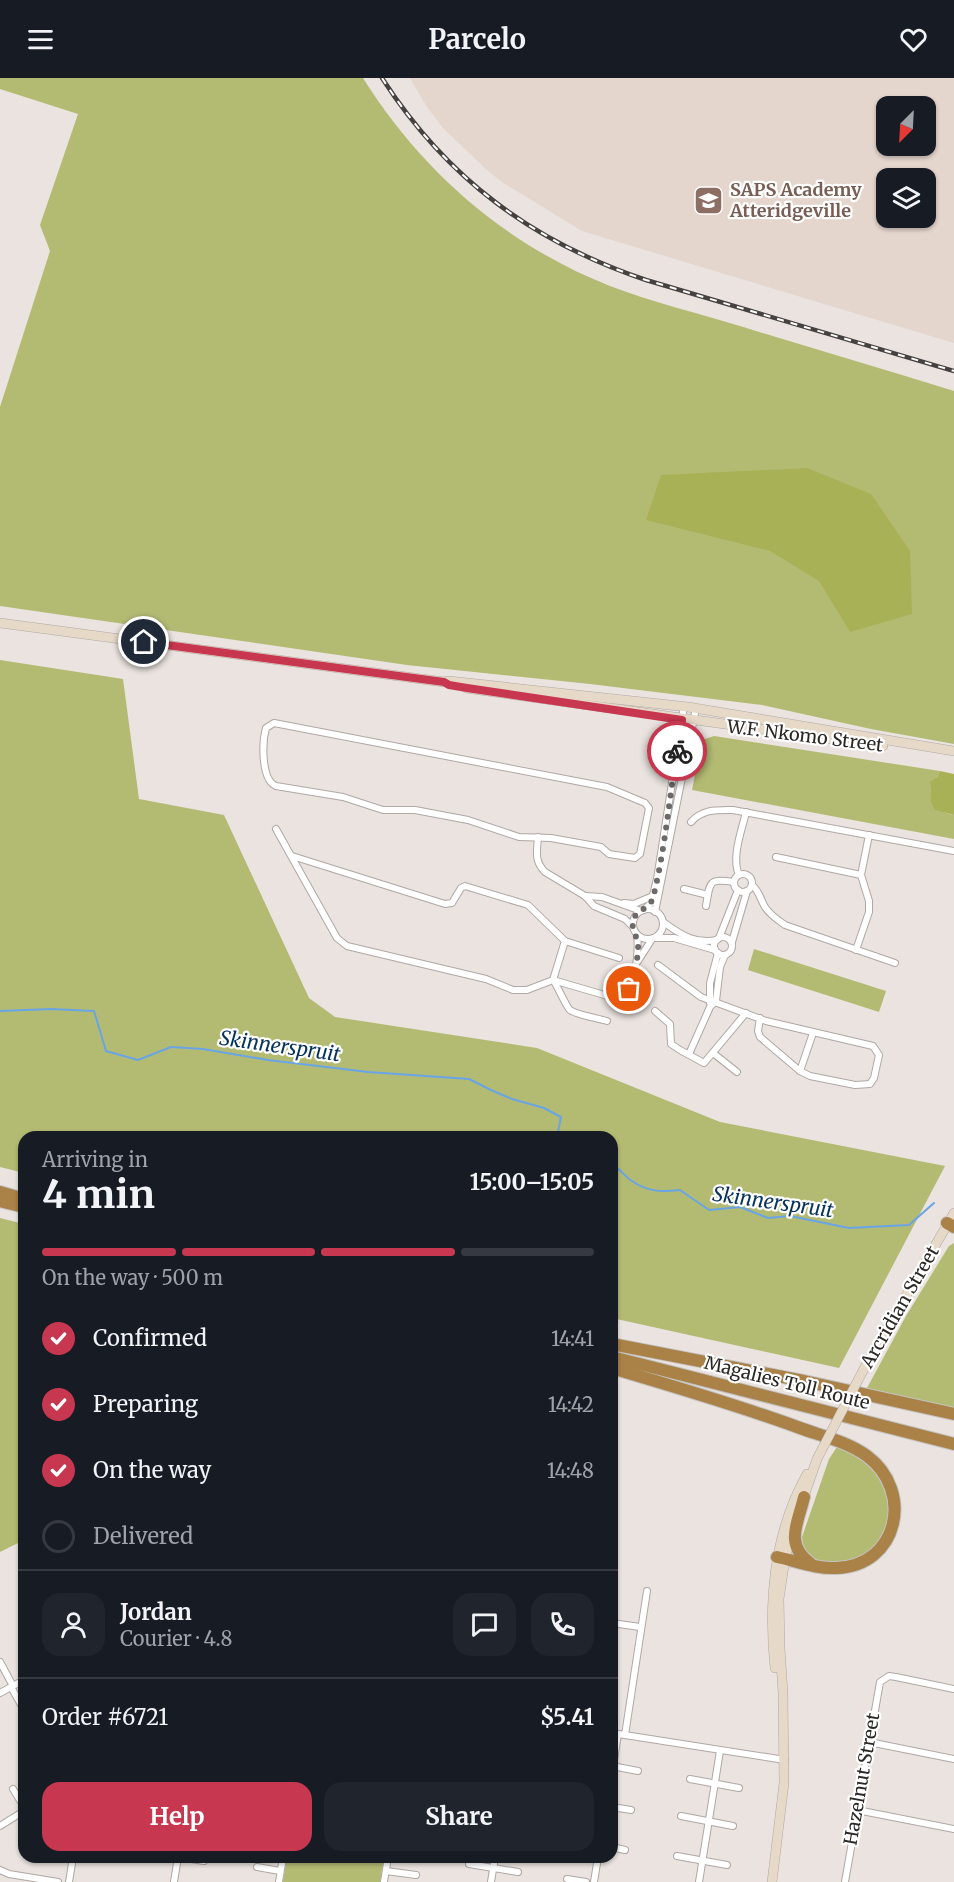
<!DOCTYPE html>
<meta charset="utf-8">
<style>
:root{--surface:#171b24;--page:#20242c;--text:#f1f3f6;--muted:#9ea1a6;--line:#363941;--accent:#c83750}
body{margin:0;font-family:Merriweather,serif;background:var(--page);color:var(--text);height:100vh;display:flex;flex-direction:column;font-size:22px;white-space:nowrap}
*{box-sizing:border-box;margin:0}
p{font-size:20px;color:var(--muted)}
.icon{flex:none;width:33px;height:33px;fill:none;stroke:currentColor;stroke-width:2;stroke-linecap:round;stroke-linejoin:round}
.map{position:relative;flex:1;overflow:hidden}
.sheet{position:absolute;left:18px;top:1053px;width:600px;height:732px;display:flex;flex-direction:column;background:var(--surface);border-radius:18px;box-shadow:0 2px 4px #0004}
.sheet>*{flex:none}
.needle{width:39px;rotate:204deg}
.fabs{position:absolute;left:876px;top:18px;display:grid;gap:12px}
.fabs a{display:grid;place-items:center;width:60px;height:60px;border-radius:12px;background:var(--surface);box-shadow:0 2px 4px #0004;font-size:30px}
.pin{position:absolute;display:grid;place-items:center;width:51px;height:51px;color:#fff;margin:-26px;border:3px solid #fff;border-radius:50%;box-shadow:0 2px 6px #0007}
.courier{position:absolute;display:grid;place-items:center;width:60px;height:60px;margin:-30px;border:4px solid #c83750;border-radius:50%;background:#fff;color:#222;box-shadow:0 2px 8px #0007}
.head em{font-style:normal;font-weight:700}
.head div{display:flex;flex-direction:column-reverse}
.head{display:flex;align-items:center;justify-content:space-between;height:102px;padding:0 24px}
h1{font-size:39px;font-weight:700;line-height:45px}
.bar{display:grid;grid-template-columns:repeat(4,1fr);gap:9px 6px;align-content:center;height:72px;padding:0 24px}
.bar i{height:8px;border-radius:4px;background:var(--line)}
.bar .selected{background:var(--accent)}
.bar p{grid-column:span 4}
.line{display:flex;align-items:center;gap:15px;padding:0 24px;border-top:2px solid var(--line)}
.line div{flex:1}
.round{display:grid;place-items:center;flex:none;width:63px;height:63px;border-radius:18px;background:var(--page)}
ol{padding:0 24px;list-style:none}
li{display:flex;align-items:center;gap:18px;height:66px}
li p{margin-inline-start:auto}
li .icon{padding:6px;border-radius:50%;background:var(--accent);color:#fff;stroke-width:4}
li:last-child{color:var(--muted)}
li i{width:33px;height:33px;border:3px solid var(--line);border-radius:50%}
.action{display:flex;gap:12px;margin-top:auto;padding:12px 24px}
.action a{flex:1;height:69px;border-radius:18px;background:var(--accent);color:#fff;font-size:24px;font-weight:700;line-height:69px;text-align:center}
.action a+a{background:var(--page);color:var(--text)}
header{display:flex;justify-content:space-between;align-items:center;height:78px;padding:0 24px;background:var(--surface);font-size:27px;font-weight:700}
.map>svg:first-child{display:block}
.built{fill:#e4d5cd;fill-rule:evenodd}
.green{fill:#b3bb73}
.forest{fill:#a8b156}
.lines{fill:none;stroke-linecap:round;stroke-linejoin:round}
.stream{stroke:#69a4e6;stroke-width:2}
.street-casing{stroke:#afa8a4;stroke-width:8}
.secondary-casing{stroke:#afa8a4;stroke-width:10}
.highway-casing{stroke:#c3c3c2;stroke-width:14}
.street{stroke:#fff;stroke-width:6}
.secondary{stroke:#e6d9c8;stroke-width:9}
.highway{stroke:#aa8146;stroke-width:12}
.rail-casing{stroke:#464240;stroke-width:4.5}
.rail{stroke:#fff;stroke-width:2;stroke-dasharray:7;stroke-linecap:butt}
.secondary-bridge-casing{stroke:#afa8a4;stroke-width:10;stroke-linecap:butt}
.secondary-bridge{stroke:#e6d9c8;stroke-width:9}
.done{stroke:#6d6966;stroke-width:6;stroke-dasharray:0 10.8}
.route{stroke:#c83750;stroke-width:8}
.labels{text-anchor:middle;stroke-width:4.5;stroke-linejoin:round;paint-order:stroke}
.education-label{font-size:18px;font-weight:bold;fill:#785e54;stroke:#fff;text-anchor:start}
.street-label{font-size:18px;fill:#2a2725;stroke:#fff}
.water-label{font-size:20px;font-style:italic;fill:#06315b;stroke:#fff}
</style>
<header><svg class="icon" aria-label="menu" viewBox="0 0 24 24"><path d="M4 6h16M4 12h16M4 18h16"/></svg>Parcelo<svg class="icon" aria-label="heart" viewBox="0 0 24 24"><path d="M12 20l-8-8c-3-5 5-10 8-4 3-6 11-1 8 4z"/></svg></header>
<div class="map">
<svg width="954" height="1804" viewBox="0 0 954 1804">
<rect width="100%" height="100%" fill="#eae3df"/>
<path class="built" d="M410,0H954V265L582,153L502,104L487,92L443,50L427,29ZM886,28H926V68H886ZM886,100H926V140H886Z"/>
<g class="green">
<path d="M0,0H363C422,94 506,167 610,208C652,224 697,235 740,248C811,270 883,291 954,313V666L871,651L762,627L590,606L407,587L0,528V329L50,173L40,147L78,36L0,11Z"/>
<path d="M0,582L123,601L139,721L224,737L309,920L335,939L537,970L720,1044L945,1088L839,1290L612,1240V1059H24V1095L0,1089Z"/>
<path d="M714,658L940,693L937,699L930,705C931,724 933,733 954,737V761L692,712L701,666L705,661Z"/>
<path d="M754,871L886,913L879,934L748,892Z"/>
<path d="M0,1140L24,1146V1462L0,1474Z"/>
<path d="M954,1165V1330L867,1310L906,1238L949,1168Z"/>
<path d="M837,1369C858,1376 875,1389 884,1411C911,1482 806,1510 802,1459L829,1381Z"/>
<path d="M287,1779H384L380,1804H283Z"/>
</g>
<g class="forest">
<path d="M807,390L871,416L910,473L912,536L850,554L819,503L770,473L646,442L661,397Z"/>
<path d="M940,693L954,696V737L935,732L931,724L930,704L937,699Z"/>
</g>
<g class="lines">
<g class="stream">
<path d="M0,933L51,931L94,933L106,973L138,982L171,969L203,971L268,982L368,994L469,1001L491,1012L512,1021L544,1030L561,1039L557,1059"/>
<path d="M612,1087C620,1090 624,1098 632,1103C648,1114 661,1114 680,1112L709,1132L740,1129L768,1140L790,1138L849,1150L909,1147L934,1125"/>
</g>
<defs>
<g id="street">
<path d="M274,645L607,709L645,725L649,730L640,776L635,780L609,776L601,769L551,760L519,759L468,742L415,732H383L343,719L276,708C261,702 262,664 266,650Z"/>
<path d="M691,744C703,731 716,732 733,732L954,773"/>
<path d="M276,751L337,860L347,868L486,901L513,912H527L553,902L618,921C636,914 639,874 637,857"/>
<path d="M538,759C537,773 534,783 545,794L585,818L594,828L625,841L633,849"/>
<path d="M292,778L445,826L452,825L461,810L465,808L528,827L565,863L619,880"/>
<path d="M776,779L861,797"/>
<circle cx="743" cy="805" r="9"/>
<path d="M739,797C731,779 742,752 746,734"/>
<path d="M752,807C760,814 760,821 765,829C770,837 778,842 785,847L895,885"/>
<path d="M684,811L708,817"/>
<path d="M585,818L602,819L641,833"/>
<path d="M624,825L634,826L653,818"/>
<path d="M706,828C710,804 708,800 734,804"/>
<circle cx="648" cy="846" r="15"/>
<path d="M644,832L651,825L657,801L684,628"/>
<path d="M655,834L696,630"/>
<path d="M663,844C682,857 693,866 717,862"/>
<circle cx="723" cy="868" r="9"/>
<path d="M654,860H674L715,872"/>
<path d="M719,860L738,812"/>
<path d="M565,863L553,902C557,907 567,930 570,932C577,937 597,940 607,943"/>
<path d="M732,864L747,813"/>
<path d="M856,872L869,834V823L861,797L869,757"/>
<path d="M638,883L652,861"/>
<path d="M658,887L701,919L766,943L873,968L879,977L874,1000L870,1006L855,1007L810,998L800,993L760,959L758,953L760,940"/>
<path d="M710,925V905L718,875"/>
<path d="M655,933L670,946L671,966L680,972L704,985L746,935"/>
<path d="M713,975L737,994"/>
<path d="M689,976L710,929L716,923L720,889L725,877"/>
<path d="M800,993L813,955"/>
<path d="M612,1545L640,1549"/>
<path d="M0,1584L13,1608"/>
<path d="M11,1609L24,1632"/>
<path d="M0,1615L24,1602"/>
<path d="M612,1655L785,1682"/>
<path d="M625,1657L647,1513"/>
<path d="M869,1664L954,1681"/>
<path d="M612,1688L638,1693"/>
<path d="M612,1695L618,1656"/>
<path d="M690,1701L739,1710"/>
<path d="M13,1711L24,1729"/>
<path d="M612,1729L631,1732"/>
<path d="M857,1732L954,1751"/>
<path d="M681,1738L733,1748"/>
<path d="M0,1748L24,1733"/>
<path d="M612,1769L625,1772"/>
<path d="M677,1778L727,1787"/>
<path d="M179,1779L204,1783"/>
<path d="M469,1786L518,1794"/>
<path d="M257,1789L280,1793"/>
<path d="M0,1792L9,1796L58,1804"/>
<path d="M386,1793L416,1797"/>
<path d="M567,1801L586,1804"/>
<path d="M69,1804L73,1779"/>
<path d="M174,1804L178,1779"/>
<path d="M279,1804L283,1779"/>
<path d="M384,1804L388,1779"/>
<path d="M491,1804L495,1779"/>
<path d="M594,1804L598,1779"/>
<path d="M699,1804L720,1673"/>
<path d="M845,1804L880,1604L889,1598L896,1599L954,1611"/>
</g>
<g id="secondary">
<path d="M0,545L444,604L449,603L688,629L954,673"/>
<path d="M466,610L883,668"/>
<path d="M868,1283L954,1135"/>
<path d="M802,1424L817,1381"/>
<path d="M775,1590C768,1524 774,1455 807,1396"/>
<path d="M772,1804L784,1705L783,1615L780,1570L779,1521L785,1481L792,1451"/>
</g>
<g id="highway">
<path d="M0,1114L24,1121"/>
<path d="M0,1123L24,1129"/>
<path d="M947,1145L954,1149"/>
<path d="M612,1266L804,1303L954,1336"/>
<path d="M612,1279L954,1366"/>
<path d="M612,1290C675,1309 738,1327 800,1350C822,1358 848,1364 867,1378C914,1413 899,1488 836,1490C817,1491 796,1483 777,1479"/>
<path d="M804,1419C798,1445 784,1466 810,1485"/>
</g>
</defs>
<use href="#street" class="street-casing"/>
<use href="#secondary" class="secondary-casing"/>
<use href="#highway" class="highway-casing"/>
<use href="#street" class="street"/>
<use href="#secondary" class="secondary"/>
<use href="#highway" class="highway"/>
<defs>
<path id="rail" d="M382,0C447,101 533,164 646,202L954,293"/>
</defs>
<use href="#rail" class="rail-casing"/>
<use href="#rail" class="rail"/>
<defs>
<path id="secondary-bridge" d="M817,1381L868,1283"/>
</defs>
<use href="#secondary-bridge" class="secondary-bridge-casing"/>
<use href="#secondary-bridge" class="secondary-bridge"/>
</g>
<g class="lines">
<path class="done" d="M629,911C633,896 639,881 638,866C637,858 631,851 633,843C635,832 649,832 653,820C665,772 669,722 677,673"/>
<path class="route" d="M144,564L444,604L449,607L467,610L682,642L677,673"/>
</g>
<defs>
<symbol id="university-square" viewBox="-11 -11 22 22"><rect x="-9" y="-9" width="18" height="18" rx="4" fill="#8d6e63" stroke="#fff"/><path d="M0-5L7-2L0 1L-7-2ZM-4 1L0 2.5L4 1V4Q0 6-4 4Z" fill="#fff"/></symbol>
</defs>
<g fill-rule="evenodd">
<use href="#university-square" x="692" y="106" width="33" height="33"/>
</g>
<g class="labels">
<g class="education-label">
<text x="730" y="118">SAPS Academy<tspan x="730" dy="21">Atteridgeville</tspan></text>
</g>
<g class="street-label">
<text transform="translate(805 658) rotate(7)" y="6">W.F. Nkomo Street</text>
<text transform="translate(900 1229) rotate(-60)" y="6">Arcridian Street</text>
<text transform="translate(787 1305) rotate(14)" y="6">Magalies Toll Route</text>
<text transform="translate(862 1701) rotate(-80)" y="6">Hazelnut Street</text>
</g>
<g class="water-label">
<text transform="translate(280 968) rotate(8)" y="7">Skinnerspruit</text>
<text transform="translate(773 1124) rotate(8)" y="7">Skinnerspruit</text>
</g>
</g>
</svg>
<div class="fabs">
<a><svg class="needle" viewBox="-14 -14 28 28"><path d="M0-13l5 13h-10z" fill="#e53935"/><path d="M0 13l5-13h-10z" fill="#9ea1a6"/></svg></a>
<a><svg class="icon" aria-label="layers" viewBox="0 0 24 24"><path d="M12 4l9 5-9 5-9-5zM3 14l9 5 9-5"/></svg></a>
</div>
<div class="pin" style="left:629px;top:911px;background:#ea580c"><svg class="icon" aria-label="bag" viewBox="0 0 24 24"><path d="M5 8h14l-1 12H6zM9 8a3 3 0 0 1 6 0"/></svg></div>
<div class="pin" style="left:144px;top:564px;background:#1f2937"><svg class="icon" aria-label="home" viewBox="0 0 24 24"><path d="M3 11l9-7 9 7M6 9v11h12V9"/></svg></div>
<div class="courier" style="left:677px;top:673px"><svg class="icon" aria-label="bike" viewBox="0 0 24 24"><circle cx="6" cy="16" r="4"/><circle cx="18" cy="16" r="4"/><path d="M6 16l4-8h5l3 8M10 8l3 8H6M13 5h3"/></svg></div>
<section class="sheet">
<div class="head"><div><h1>4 min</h1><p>Arriving in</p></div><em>15:00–15:05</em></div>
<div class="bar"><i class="selected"></i><i class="selected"></i><i class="selected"></i><i></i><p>On the way · 500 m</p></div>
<ol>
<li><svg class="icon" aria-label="check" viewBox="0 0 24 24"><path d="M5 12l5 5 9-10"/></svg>Confirmed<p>14:41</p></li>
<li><svg class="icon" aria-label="check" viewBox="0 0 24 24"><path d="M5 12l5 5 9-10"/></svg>Preparing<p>14:42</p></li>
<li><svg class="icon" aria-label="check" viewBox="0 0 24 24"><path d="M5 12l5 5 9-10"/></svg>On the way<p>14:48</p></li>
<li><i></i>Delivered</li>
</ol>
<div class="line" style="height:108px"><a class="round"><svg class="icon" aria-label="person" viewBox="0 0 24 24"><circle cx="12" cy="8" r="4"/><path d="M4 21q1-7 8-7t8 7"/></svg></a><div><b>Jordan</b><p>Courier · 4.8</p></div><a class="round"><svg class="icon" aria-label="chat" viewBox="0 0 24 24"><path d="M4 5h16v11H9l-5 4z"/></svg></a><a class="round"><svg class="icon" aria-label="phone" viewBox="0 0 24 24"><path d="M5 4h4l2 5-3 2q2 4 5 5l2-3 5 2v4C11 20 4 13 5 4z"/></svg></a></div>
<div class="line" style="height:78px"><div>Order #6721</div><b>$5.41</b></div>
<div class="action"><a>Help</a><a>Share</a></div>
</section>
</div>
